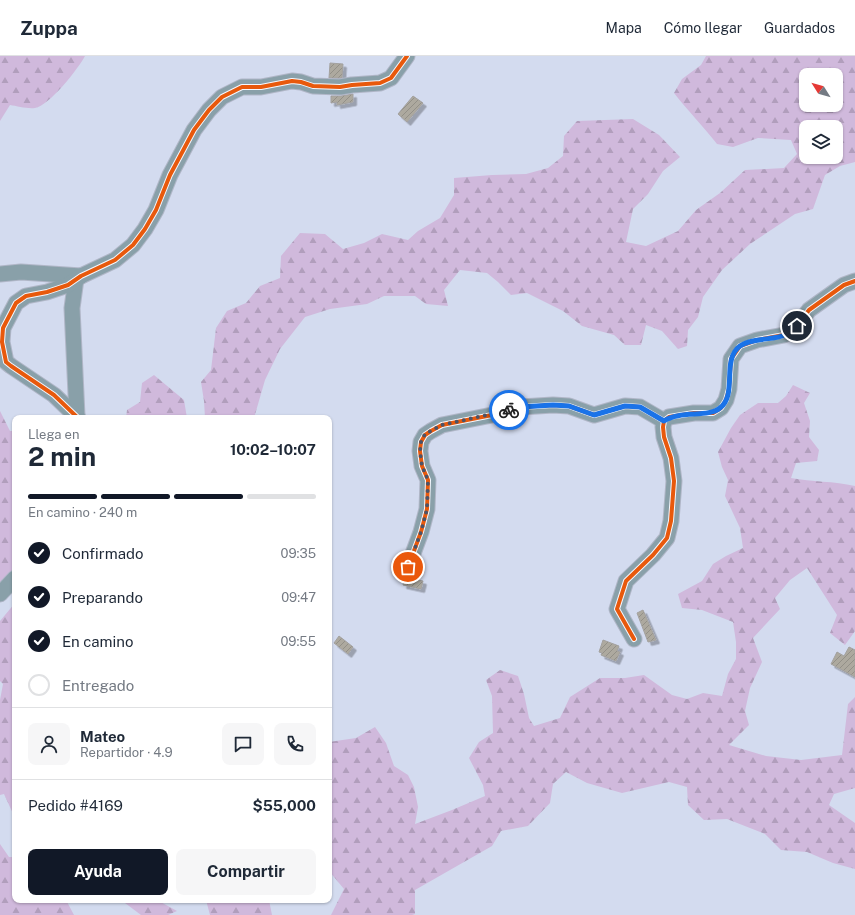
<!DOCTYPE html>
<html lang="es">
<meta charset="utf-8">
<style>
:root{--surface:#fff;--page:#f6f6f7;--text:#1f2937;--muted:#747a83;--line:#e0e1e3;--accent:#111827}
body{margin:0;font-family:"Public Sans",sans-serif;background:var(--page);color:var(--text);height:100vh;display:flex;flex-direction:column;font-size:15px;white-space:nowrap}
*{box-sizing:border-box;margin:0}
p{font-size:13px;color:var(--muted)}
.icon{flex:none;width:22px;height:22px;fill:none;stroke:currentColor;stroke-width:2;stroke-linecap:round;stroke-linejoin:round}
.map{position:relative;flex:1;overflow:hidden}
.details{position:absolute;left:12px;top:359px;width:320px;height:488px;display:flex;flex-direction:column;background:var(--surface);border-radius:8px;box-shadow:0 1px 3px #0004}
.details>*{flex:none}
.needle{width:26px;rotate:307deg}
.buttons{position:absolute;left:799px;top:12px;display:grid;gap:8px}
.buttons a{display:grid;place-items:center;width:44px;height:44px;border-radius:8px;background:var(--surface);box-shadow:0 1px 3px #0004;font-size:20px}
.pin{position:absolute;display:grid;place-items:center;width:34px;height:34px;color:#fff;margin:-17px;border:2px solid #fff;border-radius:50%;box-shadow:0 1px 4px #0007}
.courier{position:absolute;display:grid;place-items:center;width:40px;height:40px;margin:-20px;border:3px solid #1a73e8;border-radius:50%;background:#fff;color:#222;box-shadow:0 1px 5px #0007}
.overview em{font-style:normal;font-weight:700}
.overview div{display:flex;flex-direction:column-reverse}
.overview{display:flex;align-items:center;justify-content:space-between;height:68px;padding:0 16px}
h1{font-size:26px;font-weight:700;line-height:30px}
.bar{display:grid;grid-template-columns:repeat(4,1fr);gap:6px 4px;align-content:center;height:48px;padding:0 16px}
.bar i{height:5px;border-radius:3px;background:var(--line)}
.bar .active{background:var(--accent)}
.bar p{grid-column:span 4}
.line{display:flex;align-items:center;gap:10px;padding:0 16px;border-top:1px solid var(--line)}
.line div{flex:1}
.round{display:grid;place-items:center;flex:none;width:42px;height:42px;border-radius:8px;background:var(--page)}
ol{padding:0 16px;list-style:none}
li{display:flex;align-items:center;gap:12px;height:44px}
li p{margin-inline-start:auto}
li .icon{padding:4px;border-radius:50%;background:var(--accent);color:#fff;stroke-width:4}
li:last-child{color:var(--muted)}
li i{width:22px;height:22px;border:2px solid var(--line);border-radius:50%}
.action{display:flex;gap:8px;margin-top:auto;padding:8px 16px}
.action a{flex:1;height:46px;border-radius:8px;background:var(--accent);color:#fff;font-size:16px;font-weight:700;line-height:46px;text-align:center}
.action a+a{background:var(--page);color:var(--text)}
header{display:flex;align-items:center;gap:24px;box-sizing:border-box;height:56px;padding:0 20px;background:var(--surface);border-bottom:1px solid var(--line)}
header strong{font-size:19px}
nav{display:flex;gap:22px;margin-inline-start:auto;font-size:14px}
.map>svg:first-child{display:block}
.forest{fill:url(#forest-firs);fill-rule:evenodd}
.building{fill:url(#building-hatch);stroke:#a3a19f;filter:url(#shadow)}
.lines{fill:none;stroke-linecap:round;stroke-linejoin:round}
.minor-casing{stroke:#b0b6c7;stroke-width:17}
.minor{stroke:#89a0a9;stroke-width:15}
.cycleway-casing{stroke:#f5f8fe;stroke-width:6}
.cycleway{stroke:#e8590c;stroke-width:4}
.done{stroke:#4d5367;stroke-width:4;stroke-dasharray:0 7.2}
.route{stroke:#1a73e8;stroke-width:5}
</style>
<header>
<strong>Zuppa</strong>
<nav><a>Mapa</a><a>Cómo llegar</a><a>Guardados</a></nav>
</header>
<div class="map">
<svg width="855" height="859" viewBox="0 0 855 859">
<defs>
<pattern id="forest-firs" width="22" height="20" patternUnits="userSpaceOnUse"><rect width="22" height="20" fill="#d0b9dc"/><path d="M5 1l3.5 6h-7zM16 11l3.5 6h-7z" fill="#b19ebc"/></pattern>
<pattern id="building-hatch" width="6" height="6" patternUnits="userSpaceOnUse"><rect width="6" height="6" fill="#ada99f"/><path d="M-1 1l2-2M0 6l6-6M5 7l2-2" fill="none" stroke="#939088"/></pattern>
<filter id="shadow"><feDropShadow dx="3.5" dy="3.5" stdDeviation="0" flood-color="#0004"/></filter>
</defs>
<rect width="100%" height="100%" fill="#d3dbef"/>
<g class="forest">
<path d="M0,0H85C78,13 49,50 35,52C27,53 17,50 10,49L0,65Z"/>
<path d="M706,0H855V106L840,110L825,119L813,153L795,158L750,188L722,214L703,241L698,261L688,274L687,290L678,293L662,275L646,269L641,289H625L614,279L582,270L563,255L527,237L511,239L498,226L487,217L460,214L444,234L448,250L426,248L415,240H384L367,248L330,253L305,261L280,293L265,324L254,362H205L204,345L201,326L211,314L216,272L227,255L246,247L260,230L280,222L281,200L300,177L325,178L343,193L364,187L382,178L408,184L418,175L440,162L454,139V122L492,119L526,118L548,112L563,100L564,80L577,65L633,63L659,79L680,101L663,115L648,138L633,153L626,186L646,190L678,175L696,154L720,137L745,114L784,112L797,98L791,84L758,82L733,91L717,88C704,71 688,55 674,37L682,23L701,9ZM806,19H836V49H806ZM806,71H836V101H806Z"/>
<path d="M154,319L184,344L187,362H126L127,354L140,346L142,327Z"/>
<path d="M793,329L810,337L804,347L810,365L809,381L819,394L817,405L796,407L791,422C812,426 834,425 855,430V575L845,589L830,577L837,559L807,512L790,524L775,542L780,553L753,582L762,606L750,632L745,655L749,669L729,689L766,700L801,704L842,699L848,648L855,641V732L834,738L829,749L855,767V813L833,807L807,796L781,794L765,778L727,763L704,764L688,749L687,731L669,726L622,737L587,727L566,716L553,728L550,747L528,770L501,775L492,790L415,834V858L412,859H331L344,833L329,815V686L356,682L375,671L386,687L394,710L408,719L414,731L418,751L415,768L452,754L485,740L483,729L469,702L479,686L493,677L492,640L486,624L500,614L518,620L524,638L529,662L534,670L560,662L570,641L600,622H625L644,619L672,639L687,643L703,637L722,640L728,618L736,603V586L733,566L702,554L682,552L678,538L702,525L713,508L726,500L743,492L740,472L725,440L728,424L722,411L718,396L731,372L740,359L758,347H778L786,340Z"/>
<path d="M0,355L10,375H15V520L0,536Z"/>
<path d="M15,547V762L4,738L0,739V644L3,628L0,625V565Z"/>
<path d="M0,788L9,801H15V844H66L74,859H0Z"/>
<path d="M121,844H157L177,855L168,859H141Z"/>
<path d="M206,844H269L272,859H210Z"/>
</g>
<g class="building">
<path d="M330,7L343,8L342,22H329Z"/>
<path d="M353,38V46L337,49V46L331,47V40H341Z"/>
<path d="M413,40L423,47L407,66L398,58Z"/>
<path d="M405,521L423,525L421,533L403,529Z"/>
<path d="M643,554L656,584L648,586L637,557Z"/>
<path d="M339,580L353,591L348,598L334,587Z"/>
<path d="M603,584L619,590L617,595L620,596L616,605L601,599L602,597L599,596Z"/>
<path d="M849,591L855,594V621L831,608L837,596L844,600Z"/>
</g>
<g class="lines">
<defs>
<g id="minor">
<path d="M0,218L21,216L81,220"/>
<path d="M76,223L72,252L77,360"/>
<path d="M78,362L54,339L11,310L6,306L2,286L3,272L16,247L26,240L47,236L68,229L81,220L115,204L133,189L145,173L156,154L170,119L194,74L209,54L222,41L242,31H261L292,25L301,26L313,30L340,31L352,29L380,27L391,22L407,0"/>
<path d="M408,511L421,476L427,453L428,424L422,410L420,395L421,386L425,379L431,375L442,369L492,359L521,351L553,349L569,350L594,359L625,350L640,351L664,365"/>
<path d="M0,538L15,522"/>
<path d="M634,583L617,553L626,525L653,499L667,482L671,465L674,425L671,402L664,381L663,371L664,365L669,361L694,357H713L721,352L726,344L729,333L731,303L740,290L757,284L784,279L797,270L809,254L844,229L855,225"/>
</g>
</defs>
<use href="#minor" class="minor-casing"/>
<use href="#minor" class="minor"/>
<defs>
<g id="cycleway">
<path d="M78,362L54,339L11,310L6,306L2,286L3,272L16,247L26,240L47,236L68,229L81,220L115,204L133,189L145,173L156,154L170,119L194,74L209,54L222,41L242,31H261L292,25L301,26L313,30L340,31L352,29L380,27L391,22L407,0"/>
<path d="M408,511L421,476L427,453L428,424L422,410L420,395L421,386L425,379L431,375L442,369L492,359L521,351L553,349L569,350L594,359L625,350L640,351L664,365"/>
<path d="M634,583L617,553L626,525L653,499L667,482L671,465L674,425L671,402L664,381L663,371L664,365L669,361L694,357H713L721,352L726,344L729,333L731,303L740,290L757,284L784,279L797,270L809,254L844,229L855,225"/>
</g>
</defs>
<use href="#cycleway" class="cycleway-casing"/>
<use href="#cycleway" class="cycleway"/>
</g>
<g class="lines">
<path class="done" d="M408,511L421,476L427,453L428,424L422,410L420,395L421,386L425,378L442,369L509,354"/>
<path class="route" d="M509,354L521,351L553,349L569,350L594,359L625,350L640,351L664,365C680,354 708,362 720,352C738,338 721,304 740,290C751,282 774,284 785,279C789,277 793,273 797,270"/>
</g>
</svg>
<div class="buttons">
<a><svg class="needle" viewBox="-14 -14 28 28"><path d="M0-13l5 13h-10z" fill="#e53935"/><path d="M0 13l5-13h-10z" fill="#747a83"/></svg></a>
<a><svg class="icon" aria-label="layers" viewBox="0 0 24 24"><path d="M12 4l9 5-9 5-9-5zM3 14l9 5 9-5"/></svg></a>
</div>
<div class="pin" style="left:408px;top:511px;background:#ea580c"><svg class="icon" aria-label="bag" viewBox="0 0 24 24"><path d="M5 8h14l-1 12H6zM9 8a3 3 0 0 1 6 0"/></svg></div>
<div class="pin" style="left:797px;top:270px;background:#1f2937"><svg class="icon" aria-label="home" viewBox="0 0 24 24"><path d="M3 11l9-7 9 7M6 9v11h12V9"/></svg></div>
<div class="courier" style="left:509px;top:354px"><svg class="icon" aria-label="bike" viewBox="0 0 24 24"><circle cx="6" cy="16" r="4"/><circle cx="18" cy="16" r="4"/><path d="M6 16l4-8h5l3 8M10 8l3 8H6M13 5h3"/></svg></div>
<section class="details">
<div class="overview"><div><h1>2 min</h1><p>Llega en</p></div><em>10:02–10:07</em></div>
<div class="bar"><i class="active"></i><i class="active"></i><i class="active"></i><i></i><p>En camino · 240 m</p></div>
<ol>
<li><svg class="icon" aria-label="check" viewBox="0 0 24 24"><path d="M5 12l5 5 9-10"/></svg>Confirmado<p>09:35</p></li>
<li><svg class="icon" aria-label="check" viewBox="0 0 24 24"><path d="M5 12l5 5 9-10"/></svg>Preparando<p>09:47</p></li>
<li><svg class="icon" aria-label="check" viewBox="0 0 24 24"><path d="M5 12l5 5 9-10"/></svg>En camino<p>09:55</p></li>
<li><i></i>Entregado</li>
</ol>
<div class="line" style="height:72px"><a class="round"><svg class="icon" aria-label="person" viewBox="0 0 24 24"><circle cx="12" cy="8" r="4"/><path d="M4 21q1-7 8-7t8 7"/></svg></a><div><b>Mateo</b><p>Repartidor · 4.9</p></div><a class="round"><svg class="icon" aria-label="chat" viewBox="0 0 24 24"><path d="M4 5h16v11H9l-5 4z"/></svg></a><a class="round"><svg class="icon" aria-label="phone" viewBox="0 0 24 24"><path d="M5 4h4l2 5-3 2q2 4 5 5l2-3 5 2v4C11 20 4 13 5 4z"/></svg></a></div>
<div class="line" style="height:52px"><div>Pedido #4169</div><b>$55,000</b></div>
<div class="action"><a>Ayuda</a><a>Compartir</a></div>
</section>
</div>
